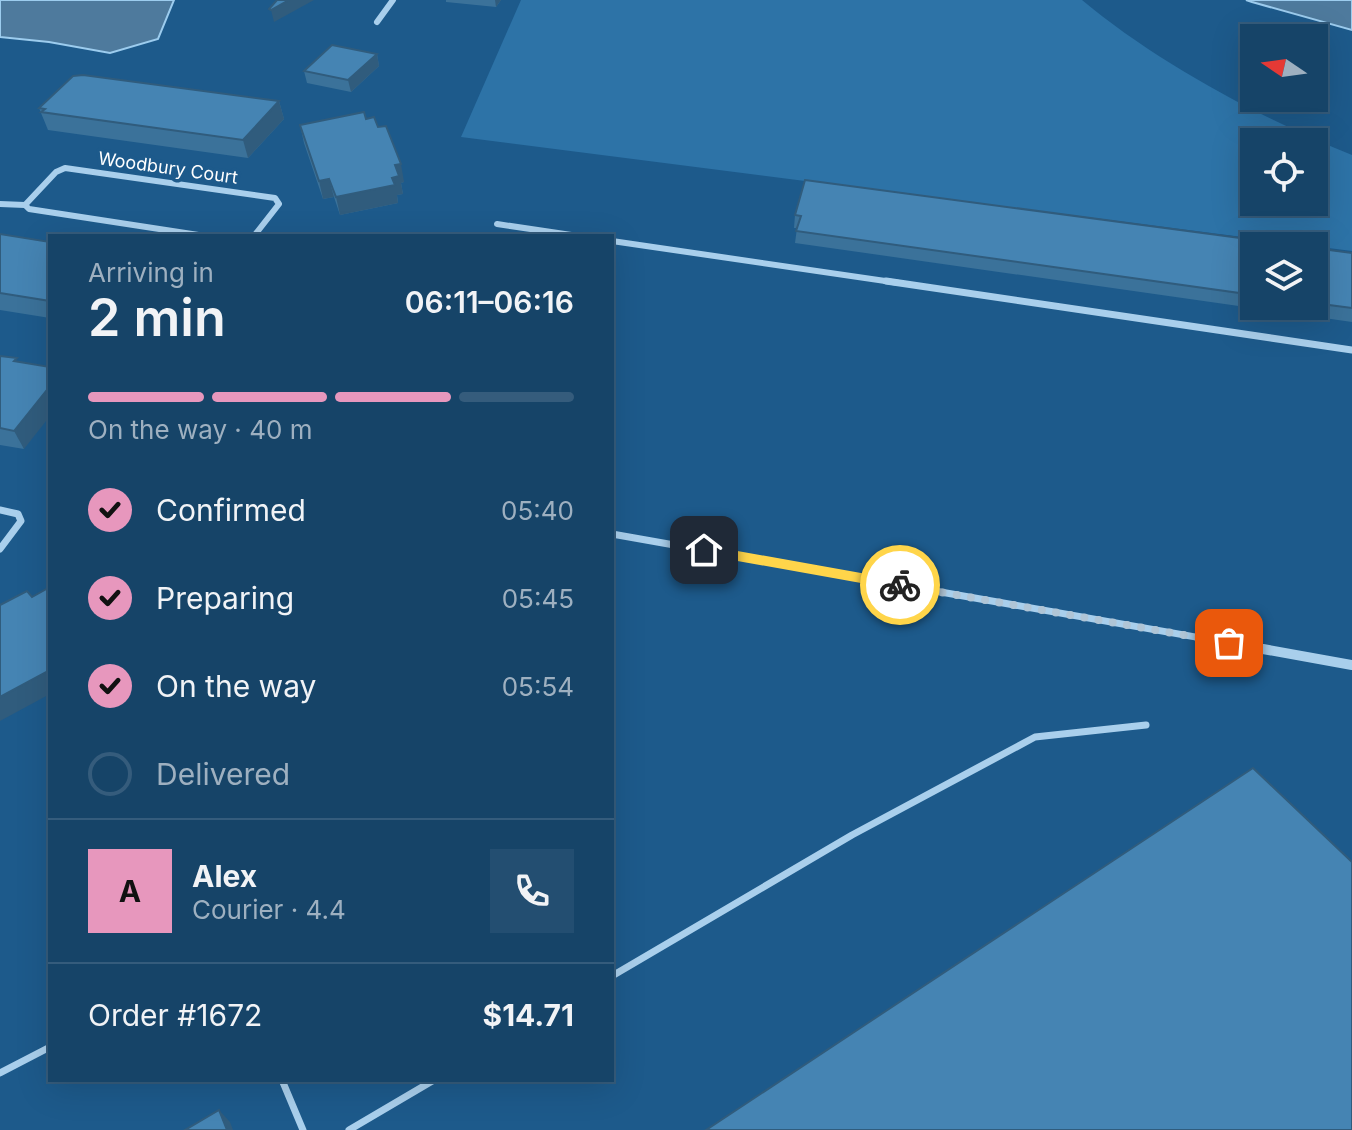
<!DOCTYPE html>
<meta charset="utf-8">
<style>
:root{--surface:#164468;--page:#234e71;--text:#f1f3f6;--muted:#9eb0c0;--line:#355c7c;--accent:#e797bd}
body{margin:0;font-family:Inter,sans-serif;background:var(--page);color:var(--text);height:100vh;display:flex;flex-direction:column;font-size:30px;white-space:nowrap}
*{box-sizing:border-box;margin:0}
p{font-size:26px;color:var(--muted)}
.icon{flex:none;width:44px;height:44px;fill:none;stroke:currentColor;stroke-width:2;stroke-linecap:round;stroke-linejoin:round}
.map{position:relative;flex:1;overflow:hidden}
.drawer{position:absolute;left:48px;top:234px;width:566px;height:848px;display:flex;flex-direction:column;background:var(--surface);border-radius:0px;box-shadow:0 8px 32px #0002,0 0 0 2px var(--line)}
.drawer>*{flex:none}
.needle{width:52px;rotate:283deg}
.controls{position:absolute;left:1240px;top:24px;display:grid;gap:16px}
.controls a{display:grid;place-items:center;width:88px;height:88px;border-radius:0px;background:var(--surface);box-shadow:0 8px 32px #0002,0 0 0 2px var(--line);font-size:40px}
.pin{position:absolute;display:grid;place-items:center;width:68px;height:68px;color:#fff;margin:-34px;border-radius:16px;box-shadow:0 4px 12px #0006}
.courier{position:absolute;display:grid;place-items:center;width:80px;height:80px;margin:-40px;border:6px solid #ffd54a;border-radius:50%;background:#fff;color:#222;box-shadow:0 2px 10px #0007}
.head em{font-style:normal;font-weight:600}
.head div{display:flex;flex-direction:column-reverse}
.head{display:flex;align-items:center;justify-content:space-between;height:136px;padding:0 40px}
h1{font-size:52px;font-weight:600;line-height:60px}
.bar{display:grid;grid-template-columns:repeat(4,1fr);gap:12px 8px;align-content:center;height:96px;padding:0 40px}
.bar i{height:10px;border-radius:6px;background:var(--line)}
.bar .current{background:var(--accent)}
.bar p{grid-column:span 4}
.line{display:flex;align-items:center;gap:20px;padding:0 40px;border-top:2px solid var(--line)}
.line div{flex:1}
.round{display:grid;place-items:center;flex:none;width:84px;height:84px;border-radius:0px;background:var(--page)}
ol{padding:0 40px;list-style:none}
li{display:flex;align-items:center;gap:24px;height:88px}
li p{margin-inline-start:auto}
li .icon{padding:8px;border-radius:50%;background:var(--accent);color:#111;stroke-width:4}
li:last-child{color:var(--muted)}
li i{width:44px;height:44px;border:4px solid var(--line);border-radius:50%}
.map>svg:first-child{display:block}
.green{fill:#2d73a7;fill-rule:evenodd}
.water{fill:#4e7a9d;stroke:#9cccee;stroke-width:2}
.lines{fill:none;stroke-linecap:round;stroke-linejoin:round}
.lane{stroke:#a9cfec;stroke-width:7}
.street-far2{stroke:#a9cfec;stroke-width:6}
.street-far1{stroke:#a9cfec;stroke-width:7}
.street{stroke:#a9cfec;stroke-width:10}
.wall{fill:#3b729a}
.shaded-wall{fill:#305c7d}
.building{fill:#4584b3;stroke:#305c7d;stroke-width:2}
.route{fill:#ffd54a}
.done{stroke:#b0c5d6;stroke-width:8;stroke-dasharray:0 14.4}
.labels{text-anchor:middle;stroke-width:7;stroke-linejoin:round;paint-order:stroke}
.far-street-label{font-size:18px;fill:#fff;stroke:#1d5a8b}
</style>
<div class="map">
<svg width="1352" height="1130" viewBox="0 0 1352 1130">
<rect width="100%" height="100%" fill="#1d5a8b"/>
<path class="green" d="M521,0H1082C1156,62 1262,119 1352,155V251L461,137ZM1254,142H1314V202H1254Z"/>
<g class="water">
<path d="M0,0H174L158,39L110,53L49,42L0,37Z"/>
<path d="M1246,0H1352V30L1252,2Z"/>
</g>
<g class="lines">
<g class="lane">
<path d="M612,976L852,835L1035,737L1146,725"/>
<path d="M0,1073L50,1047"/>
<path d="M282,1080L303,1130"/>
<path d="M349,1130L434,1080"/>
</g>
<g class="street-far2">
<path d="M377,22L393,0"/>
<path d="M0,204L25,205"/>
<path d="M497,224L578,236"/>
<path d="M205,236L29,209L25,205L56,172L65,168L275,198L279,204L254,236"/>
<path d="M612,241L899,283"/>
</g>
<g class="street-far1">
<path d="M886,281L1352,350"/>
<path d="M0,510L18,514L21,521L0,549"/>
<path d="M612,534L1275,651"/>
</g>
<path class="street" d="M1263,649L1352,665"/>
</g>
<g class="wall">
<path d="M446,0H501L496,7L446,2Z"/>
<path d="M377,54L379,66L351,92L307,83L304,71Z"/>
<path d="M279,101L284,119L248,158L48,130L39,108Z"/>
<path d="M366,119L404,182L401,183L403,194L397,195L398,203L340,215L334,197L323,199L304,143L300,125Z"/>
<path d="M795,215L1254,246V306H1314V248L1352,253V322L795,243L797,228H794Z"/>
<path d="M0,234L50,242V318L0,310Z"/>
<path d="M0,356L24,449L0,445Z"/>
</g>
<g class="shaded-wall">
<path d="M289,0H314L274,22L271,10Z"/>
<path d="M495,0H501L496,7Z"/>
<path d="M377,54L379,66L351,92L348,80Z"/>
<path d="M279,101L284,119L248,158L243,140Z"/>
<path d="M401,164L404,182L401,183L403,194L397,195L398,203L340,215L336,197L392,178L395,165Z"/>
<path d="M329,179L334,197L323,199L319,181Z"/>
<path d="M50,386V416L24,449L14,431Z"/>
<path d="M48,671L50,674V694L0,721V697Z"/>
<path d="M219,1110L230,1122L233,1130H227Z"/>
</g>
<g class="building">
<path d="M277,0H289L271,10L269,9Z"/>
<path d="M332,45L377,54L348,80L304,71Z"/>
<path d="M83,75L279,101L243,140L41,112L45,109L39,108L73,76Z"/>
<path d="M364,112L366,119L374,117L378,127L386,126L401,164L395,165L399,176L392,178L395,185L336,197L329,179L319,181L300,125Z"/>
<path d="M805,180L1300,246H1254V295L796,231L801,216L795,215Z"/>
<path d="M0,234L50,242V301L0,293Z"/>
<path d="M1314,248L1352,253V308L1314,303Z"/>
<path d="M0,356L17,358L14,361L50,367V386L14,431L0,428Z"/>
<path d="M50,587V674L48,671L0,697V605L27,591L32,597Z"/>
<path d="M1253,768L1352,862V1130H706Z"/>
<path d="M219,1110L227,1130H185Z"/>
</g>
<path class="route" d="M704,545L900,580L907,585L900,590L704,555L698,550Z"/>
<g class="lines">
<path class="done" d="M900,585L1229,643"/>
</g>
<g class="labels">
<g class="far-street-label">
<text transform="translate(168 168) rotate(8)" y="6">Woodbury Court</text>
</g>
</g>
</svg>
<div class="controls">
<a><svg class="needle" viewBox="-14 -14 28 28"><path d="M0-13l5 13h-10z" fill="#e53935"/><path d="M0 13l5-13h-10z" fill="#9eb0c0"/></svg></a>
<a><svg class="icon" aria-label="locate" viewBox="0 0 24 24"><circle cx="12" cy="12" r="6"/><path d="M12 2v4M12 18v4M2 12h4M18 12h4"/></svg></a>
<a><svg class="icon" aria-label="layers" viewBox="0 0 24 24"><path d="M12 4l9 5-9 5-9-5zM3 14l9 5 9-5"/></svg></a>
</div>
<div class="pin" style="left:1229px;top:643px;background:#ea580c"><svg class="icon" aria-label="bag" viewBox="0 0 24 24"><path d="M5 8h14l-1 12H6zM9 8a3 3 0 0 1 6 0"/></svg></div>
<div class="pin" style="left:704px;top:550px;background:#1f2937"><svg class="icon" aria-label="home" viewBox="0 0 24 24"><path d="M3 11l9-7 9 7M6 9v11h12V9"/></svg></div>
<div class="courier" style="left:900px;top:585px"><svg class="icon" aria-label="bike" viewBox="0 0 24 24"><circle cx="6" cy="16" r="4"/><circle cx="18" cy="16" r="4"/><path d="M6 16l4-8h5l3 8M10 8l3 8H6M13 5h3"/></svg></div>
<section class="drawer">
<div class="head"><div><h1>2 min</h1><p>Arriving in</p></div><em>06:11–06:16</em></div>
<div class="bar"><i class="current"></i><i class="current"></i><i class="current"></i><i></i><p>On the way · 40 m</p></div>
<ol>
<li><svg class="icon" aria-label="check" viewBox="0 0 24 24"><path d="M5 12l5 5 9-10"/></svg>Confirmed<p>05:40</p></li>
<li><svg class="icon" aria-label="check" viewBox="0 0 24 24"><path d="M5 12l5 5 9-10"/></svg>Preparing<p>05:45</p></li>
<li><svg class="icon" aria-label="check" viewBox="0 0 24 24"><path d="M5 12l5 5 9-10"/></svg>On the way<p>05:54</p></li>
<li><i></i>Delivered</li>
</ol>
<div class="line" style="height:144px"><b class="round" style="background:var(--accent);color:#111">A</b><div><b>Alex</b><p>Courier · 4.4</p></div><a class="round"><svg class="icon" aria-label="phone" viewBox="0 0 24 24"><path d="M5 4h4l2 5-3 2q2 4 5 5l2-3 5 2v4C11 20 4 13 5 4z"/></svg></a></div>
<div class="line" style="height:104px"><div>Order #1672</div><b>$14.71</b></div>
</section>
</div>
